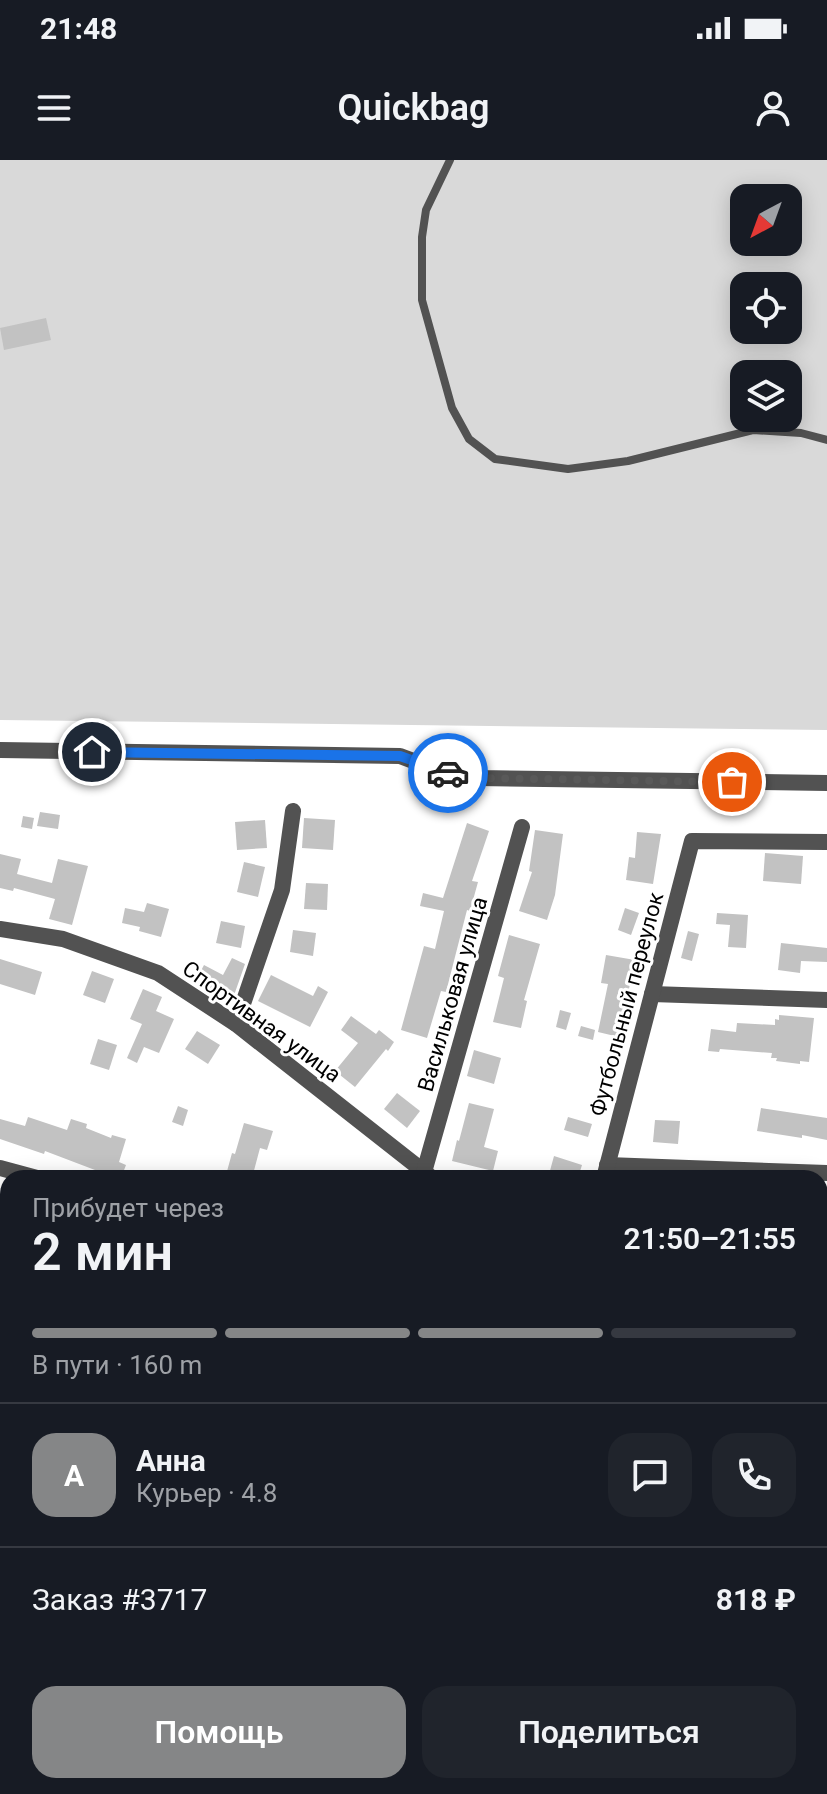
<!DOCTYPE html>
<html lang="ru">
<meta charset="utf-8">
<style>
:root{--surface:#171b24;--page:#20242c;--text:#f1f3f6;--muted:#9ea1a6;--line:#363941;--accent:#858687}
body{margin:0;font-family:Roboto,sans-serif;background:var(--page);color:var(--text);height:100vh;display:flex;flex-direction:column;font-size:30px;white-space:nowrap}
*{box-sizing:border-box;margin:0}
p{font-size:26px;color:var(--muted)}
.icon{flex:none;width:44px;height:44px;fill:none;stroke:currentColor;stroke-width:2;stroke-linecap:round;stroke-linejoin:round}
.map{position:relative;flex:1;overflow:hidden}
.panel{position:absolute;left:0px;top:1010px;width:828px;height:624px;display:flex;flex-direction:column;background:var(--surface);border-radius:24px 24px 0 0;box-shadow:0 4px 20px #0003}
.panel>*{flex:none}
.needle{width:52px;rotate:221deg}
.buttons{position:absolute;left:730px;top:24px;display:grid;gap:16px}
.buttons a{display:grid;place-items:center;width:72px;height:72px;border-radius:16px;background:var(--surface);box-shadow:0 4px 20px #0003;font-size:40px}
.pin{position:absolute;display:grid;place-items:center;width:68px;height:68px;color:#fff;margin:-34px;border:4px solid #fff;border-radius:50%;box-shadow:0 2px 8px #0007}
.courier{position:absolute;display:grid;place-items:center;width:80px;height:80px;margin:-40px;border:6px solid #1a73e8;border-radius:50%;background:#fff;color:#222;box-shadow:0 2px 10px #0007}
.overview em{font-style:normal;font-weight:600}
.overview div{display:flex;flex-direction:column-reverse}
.overview{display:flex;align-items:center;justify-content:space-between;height:136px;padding:0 32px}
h1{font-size:52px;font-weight:600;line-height:60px}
.bar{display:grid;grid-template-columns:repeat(4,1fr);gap:12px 8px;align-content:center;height:96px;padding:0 32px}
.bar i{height:10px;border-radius:6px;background:var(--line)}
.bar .on{background:var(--accent)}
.bar p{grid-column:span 4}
.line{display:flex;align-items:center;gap:20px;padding:0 32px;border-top:2px solid var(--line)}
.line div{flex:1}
.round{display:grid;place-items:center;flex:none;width:84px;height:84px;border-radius:24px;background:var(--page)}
.primary-button{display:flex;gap:16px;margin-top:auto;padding:16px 32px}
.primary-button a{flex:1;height:92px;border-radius:24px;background:var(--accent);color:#fff;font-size:32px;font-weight:600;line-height:92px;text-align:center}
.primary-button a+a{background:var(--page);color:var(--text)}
.status{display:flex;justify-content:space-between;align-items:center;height:56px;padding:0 40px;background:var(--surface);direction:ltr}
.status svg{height:22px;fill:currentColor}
header{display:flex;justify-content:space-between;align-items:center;height:104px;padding:0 32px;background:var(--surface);font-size:36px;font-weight:600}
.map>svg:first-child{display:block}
.green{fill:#d9d9d9;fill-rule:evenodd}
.building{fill:#c2c2c2}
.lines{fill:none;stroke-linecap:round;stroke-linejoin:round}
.lane{stroke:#525252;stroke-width:8}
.street{stroke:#525252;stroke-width:16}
.done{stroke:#595959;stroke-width:8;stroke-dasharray:0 14.4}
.route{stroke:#1a73e8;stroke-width:10}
.labels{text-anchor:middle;stroke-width:6;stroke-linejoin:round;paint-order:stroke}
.street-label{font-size:22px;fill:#000;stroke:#fff}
</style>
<div class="status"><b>21:48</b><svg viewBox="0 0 49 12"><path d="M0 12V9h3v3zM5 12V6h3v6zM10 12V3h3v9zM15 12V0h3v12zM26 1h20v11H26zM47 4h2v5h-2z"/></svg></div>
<header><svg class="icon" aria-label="menu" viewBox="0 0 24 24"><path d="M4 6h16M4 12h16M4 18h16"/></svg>Quickbag<svg class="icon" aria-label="person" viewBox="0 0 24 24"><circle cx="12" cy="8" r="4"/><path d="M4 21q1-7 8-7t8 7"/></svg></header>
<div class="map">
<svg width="827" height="1634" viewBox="0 0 827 1634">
<rect width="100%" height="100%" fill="#fff"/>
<path class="green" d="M0,0H827V570L0,560ZM744,38H788V82H744ZM744,126H788V170H744ZM744,214H788V258H744Z"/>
<g class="building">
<path d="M46,158L51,180L4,190L0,168Z"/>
<path d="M40,652L60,655L58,669L37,666Z"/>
<path d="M23,656L34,658L32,669L21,667Z"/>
<path d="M304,658L335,660L333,690L302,688Z"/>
<path d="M265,660L267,688L237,690L235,662Z"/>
<path d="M467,663L489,671L472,721L478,722L470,751L467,750L446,832L441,831L427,878L401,870L424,786L435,789L444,751L420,746L423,733L443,738Z"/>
<path d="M535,670L563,674L555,735L547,760L519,751L532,712L529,711Z"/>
<path d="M637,672L661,674L653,724L626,720L629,697L635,698Z"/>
<path d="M765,693L803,696L801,724L763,721Z"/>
<path d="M0,694L21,699L17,714L52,723L58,699L88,706L72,765L49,759L55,739L14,728L13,731L0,728Z"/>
<path d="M244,702L265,707L258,737L237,732Z"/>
<path d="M306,723L328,724L327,750L304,749Z"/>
<path d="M147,743L169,749L161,777L139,771L140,767L122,763L125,748L144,752Z"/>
<path d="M625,748L639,753L631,775L618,770Z"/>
<path d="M717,753L748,755L746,788L728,787L730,765L716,764Z"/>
<path d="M221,761L245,766L241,788L216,783Z"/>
<path d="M293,770L316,773L313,796L290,792Z"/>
<path d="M688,771L699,774L692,801L681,798Z"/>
<path d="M509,775L540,784L524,840L527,841L521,868L493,862L504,818L498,816Z"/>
<path d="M781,783L827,788V802L801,801L800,813L778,810Z"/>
<path d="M606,795L635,800L619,877L598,872L608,824L601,823Z"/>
<path d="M232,798L245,804L232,841L195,822L204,805L223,815Z"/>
<path d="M0,799L42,812L35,835L0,824Z"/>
<path d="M92,811L114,819L105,843L83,835Z"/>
<path d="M271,815L313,836L318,826L328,832L310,867L258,841Z"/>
<path d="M143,829L162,837L156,851L174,859L159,893L144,887L137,903L127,898L142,864L130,859Z"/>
<path d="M560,850L571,853L566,870L556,867Z"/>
<path d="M779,855L814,858L809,902L800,901V904L776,901L777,898H771L772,893L720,889L719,892L708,891L711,869L736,872L737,863L775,865V859L779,860Z"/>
<path d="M351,856L376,874L379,870L394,882L388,891L386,889L355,927L335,911L358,883L341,870Z"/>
<path d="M581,866L595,870L593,880L578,876Z"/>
<path d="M197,871L220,885L208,904L185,889Z"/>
<path d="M98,879L117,885L109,910L90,904Z"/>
<path d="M474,890L501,898L494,924L467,916Z"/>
<path d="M397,933L420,951L407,968L384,949Z"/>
<path d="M469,943L494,949L484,987L498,991L493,1011L452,1001L457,980L459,981Z"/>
<path d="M178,946L188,950L183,966L172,962Z"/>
<path d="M761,948L827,958V980L802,975V978L757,971Z"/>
<path d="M28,957L67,970L71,959L87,964L86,968L111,978L112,975L126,979L119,1002L126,1005L121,1018H116L45,991L44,994L0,979V959L25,966Z"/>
<path d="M568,957L592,964L588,977L564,970Z"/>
<path d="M655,960L680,961L678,984L653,982Z"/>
<path d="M244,963L273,971L267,990L260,988L252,1018H238L226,1015L232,993L235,994Z"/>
<path d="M554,996L582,1005L578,1018H548Z"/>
</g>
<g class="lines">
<g class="lane">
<path d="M450,0L426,50L422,77V140L452,248L469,279L495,299L568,309L628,301L753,270L801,273L827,280"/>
<path d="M790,1634V1626"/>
</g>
<g class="street">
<path d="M0,590L400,596L448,614L478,618L827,623"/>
<path d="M0,769L63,779L158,813L236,864L432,1018"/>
<path d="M652,834L827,840"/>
<path d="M236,864L282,730L293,651"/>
<path d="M607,1005L827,1013"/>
<path d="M0,1008L37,1018"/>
<path d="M424,1012L522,667"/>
<path d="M604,1018L692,681L827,682"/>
<path d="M0,1263L8,1261"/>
<path d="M820,1297H827"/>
<path d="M820,1497L827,1498"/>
<path d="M0,1501L8,1502"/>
<path d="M229,1626L231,1634"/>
<path d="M357,1626L360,1634"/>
<path d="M641,1626L707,1634"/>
<path d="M319,1634L330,1626"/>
</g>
</g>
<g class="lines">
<path class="done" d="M448,613L478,618L732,622"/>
<path class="route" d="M92,592L400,596L448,613"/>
</g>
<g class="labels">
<g class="street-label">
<text transform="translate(452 834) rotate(-74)" y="8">Васильковая улица</text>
<text transform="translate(626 844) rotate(-75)" y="8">Футбольный переулок</text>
<text transform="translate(262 861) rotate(36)" y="8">Спортивная улица</text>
</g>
</g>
</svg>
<div class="buttons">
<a><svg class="needle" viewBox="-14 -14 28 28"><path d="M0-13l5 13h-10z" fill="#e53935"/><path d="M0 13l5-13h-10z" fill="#9ea1a6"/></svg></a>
<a><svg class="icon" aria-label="locate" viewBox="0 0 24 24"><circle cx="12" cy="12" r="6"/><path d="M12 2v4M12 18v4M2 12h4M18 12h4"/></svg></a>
<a><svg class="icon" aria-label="layers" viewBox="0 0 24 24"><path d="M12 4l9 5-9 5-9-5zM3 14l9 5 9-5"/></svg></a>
</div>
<div class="pin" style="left:732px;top:622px;background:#ea580c"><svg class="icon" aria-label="bag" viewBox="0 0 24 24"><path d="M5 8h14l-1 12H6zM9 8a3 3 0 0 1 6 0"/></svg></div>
<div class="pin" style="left:92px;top:592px;background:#1f2937"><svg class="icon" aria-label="home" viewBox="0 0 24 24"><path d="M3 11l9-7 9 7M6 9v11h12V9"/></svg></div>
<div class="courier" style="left:448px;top:613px"><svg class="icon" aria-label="car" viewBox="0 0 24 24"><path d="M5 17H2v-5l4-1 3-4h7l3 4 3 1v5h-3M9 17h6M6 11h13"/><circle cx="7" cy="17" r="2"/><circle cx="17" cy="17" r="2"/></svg></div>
<section class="panel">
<div class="overview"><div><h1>2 мин</h1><p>Прибудет через</p></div><em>21:50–21:55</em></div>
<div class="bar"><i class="on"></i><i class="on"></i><i class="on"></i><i></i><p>В пути · 160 m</p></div>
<div class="line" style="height:144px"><b class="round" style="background:var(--accent);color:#fff">А</b><div><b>Анна</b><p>Курьер · 4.8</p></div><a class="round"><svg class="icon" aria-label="chat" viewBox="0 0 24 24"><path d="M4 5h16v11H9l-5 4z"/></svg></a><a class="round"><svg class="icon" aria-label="phone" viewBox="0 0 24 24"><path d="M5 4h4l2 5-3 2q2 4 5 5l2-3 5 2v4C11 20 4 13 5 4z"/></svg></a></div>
<div class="line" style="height:104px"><div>Заказ #3717</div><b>818 ₽</b></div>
<div class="primary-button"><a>Помощь</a><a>Поделиться</a></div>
</section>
</div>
